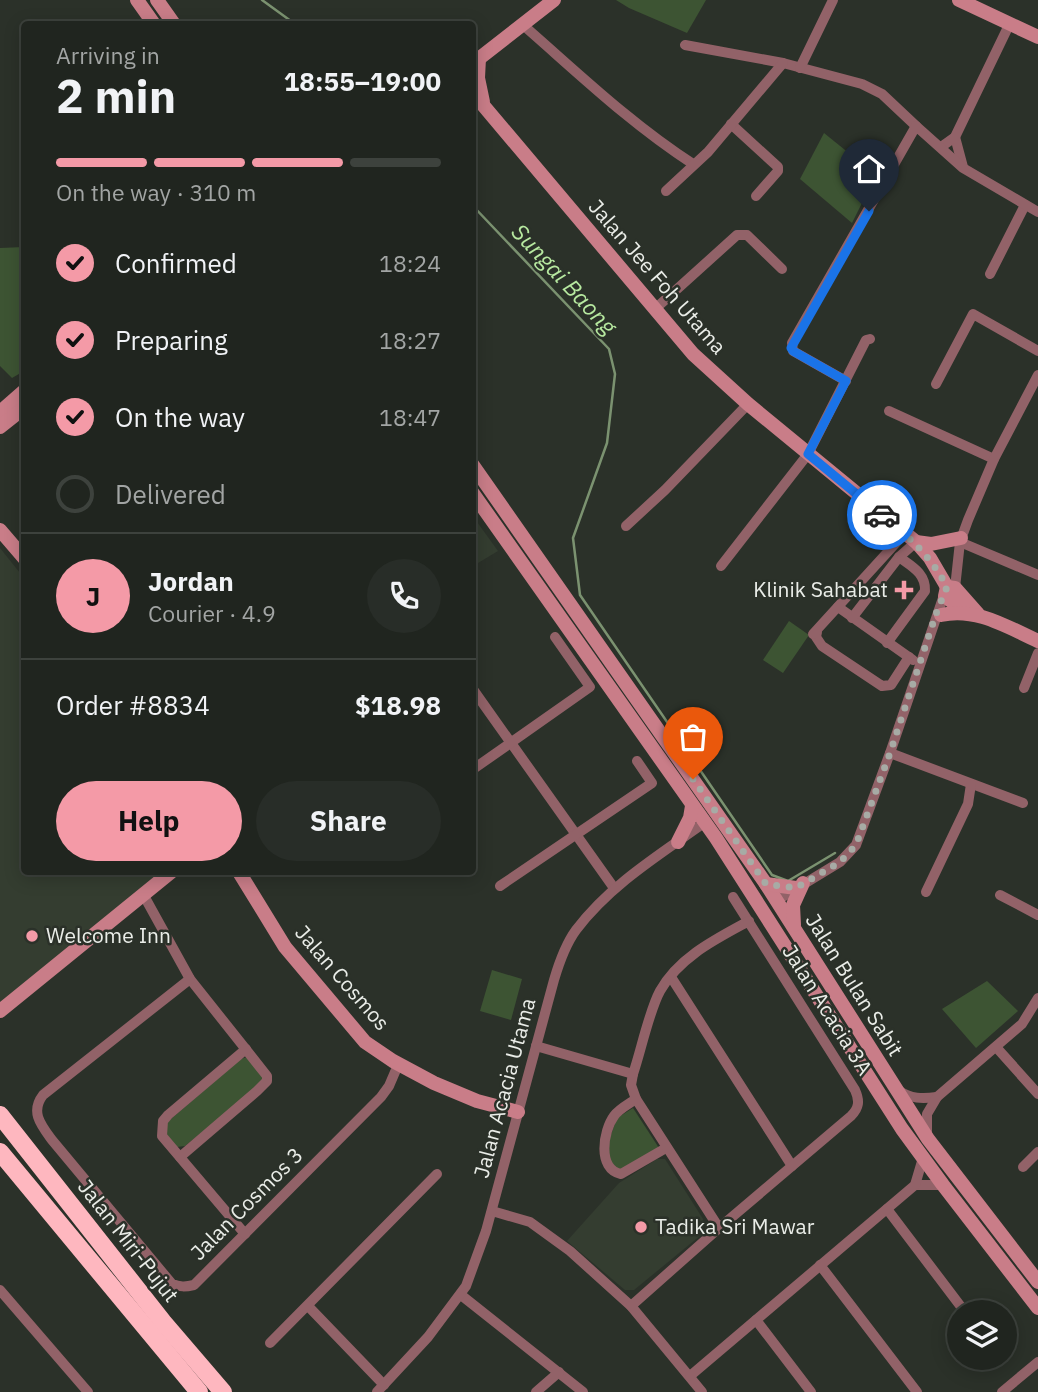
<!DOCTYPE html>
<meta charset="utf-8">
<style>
:root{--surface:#20251f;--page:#282d28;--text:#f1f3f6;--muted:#a2a5a4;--line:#3d423d;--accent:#f49aa7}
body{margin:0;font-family:"IBM Plex Sans",sans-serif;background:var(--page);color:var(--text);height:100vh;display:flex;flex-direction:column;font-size:26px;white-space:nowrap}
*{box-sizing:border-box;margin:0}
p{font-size:23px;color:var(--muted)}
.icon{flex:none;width:38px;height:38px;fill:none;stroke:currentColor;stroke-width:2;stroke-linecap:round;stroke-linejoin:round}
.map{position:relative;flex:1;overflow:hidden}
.side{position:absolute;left:21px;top:21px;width:455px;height:854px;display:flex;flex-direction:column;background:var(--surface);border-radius:7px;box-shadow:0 4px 18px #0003,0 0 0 2px var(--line)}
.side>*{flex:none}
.fabs{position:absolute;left:947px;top:1300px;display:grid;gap:14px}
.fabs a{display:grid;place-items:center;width:70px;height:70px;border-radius:50%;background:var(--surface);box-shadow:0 4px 18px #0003,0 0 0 2px var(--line);font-size:35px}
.pin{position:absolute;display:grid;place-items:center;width:60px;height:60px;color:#fff;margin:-72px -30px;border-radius:50% 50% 50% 0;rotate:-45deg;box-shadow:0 0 7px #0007}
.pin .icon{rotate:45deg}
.courier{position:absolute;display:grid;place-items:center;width:70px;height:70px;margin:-35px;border:5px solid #1a73e8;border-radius:50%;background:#fff;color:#222;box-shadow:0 2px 9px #0007}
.summary em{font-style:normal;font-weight:700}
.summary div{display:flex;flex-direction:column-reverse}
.summary{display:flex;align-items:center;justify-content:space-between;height:119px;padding:0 35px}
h1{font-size:46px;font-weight:700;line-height:52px}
.bar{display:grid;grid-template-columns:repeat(4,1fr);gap:10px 7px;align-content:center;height:84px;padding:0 35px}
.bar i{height:9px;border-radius:5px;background:var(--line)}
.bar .active{background:var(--accent)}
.bar p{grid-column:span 4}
.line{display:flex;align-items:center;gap:18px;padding:0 35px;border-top:2px solid var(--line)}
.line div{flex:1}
.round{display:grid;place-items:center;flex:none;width:74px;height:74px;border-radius:37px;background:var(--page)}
ol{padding:0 35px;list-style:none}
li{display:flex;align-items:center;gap:21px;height:77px}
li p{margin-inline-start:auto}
li .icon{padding:7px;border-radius:50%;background:var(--accent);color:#111;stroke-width:4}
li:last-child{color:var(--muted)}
li i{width:38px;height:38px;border:4px solid var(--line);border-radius:50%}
.cta{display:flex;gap:14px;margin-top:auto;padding:14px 35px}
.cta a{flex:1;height:80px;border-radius:42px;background:var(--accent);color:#111;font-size:28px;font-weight:700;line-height:80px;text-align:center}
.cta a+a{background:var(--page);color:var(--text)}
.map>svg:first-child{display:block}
.built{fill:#343d30}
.green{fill:#3d5433}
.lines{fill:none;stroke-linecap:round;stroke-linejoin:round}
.stream{stroke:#7b9270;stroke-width:2.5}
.street{stroke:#926268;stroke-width:10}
.secondary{stroke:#c97d88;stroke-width:14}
.highway{stroke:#feb7bf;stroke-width:18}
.done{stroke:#a7aba5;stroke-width:7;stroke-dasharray:0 12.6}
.route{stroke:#1a73e8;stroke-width:9}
.poi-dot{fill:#f49aa7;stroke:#2b3129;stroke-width:2.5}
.labels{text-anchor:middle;stroke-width:5;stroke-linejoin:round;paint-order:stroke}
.street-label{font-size:21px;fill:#eaede8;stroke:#2b3129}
.poi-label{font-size:21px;fill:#eaede8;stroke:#2b3129;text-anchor:start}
.water-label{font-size:23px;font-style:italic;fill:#b7e9a0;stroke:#2b3129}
</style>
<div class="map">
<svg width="1038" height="1392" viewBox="0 0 1038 1392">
<rect width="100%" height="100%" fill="#2b3129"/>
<g class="built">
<path d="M472,515L498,551L473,566H472Z"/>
<path d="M0,548L24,578V872H161L0,1004Z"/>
<path d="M657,1159H665L703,1219L701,1235L634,1290H625L567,1241L619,1183Z"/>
</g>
<g class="green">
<path d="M616,0H706L687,33L629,8Z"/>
<path d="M824,133L876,175L852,223L800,179Z"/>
<path d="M24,247V371L12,378L0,366V248Z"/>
<path d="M789,621L809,635L783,673L763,660Z"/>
<path d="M492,970L522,979L511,1020L480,1011Z"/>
<path d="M987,981L1018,1011L976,1048L942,1009Z"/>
<path d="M247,1057L264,1075L262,1084L185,1146L177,1147L165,1133V1124L241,1059Z"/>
<path d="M633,1108L659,1148L618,1171L608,1158L607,1146L617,1118Z"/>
</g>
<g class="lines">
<g class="stream">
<path d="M262,0L295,24"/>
<path d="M472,205L609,349L615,374L607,443L573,538L580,595L772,875L788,881L835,853"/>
</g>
<g class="street">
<path d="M523,25C578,73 631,124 693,164"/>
<path d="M685,45L783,63L862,84L882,94L916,126"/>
<path d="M800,68L833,0"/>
<path d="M731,124L778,167V171L756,196"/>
<path d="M955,137L963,167"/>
<path d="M941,147L955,137L1010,23"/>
<path d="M666,191L708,152L783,63"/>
<path d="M990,274L1025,205"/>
<path d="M655,309L737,235H747L782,269"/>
<path d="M846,381L793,351L792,343L916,126L963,168L1038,212"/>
<path d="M936,384L973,314L1038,351"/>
<path d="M889,411L994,459"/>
<path d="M626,526L665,490L748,404"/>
<path d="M960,542L1038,575"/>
<path d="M721,566L808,454L866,340L870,339"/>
<path d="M955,588L960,542L968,520L994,459L1038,375"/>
<path d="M838,607L913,660"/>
<path d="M852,618L899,557L916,542"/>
<path d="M817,632L816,637L822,646L882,686L891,685L909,657"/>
<path d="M813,634L905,533"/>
<path d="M887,643L925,591C926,573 911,566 899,557"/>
<path d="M472,688L614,888"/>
<path d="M1024,688L1038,653"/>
<path d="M890,753L1023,803"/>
<path d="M472,770L590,687L555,637"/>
<path d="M500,886L652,783L637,761"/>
<path d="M926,892L968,804L971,784"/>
<path d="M143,894L190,979L267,1076V1081L257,1091L180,1157"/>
<path d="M1000,895L1038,915"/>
<path d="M776,901L840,862L856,845L890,753L945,592"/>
<path d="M671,977L792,1166"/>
<path d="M190,979L43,1095C30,1112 41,1125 52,1140L172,1284C180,1287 185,1287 194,1285L381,1097L389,1086L398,1065"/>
<path d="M536,1046L633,1074"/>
<path d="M996,1047L1038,1094"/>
<path d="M898,1090C911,1099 922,1099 937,1097"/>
<path d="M636,1099C629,1104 619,1109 614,1116C603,1131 597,1169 621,1174L666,1148"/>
<path d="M927,1133V1114L937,1097L1022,1024L1038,998"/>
<path d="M1023,1167L1038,1152"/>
<path d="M915,1185H943"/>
<path d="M887,1209L965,1312"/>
<path d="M492,1211L530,1222L570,1251L631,1306L702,1392"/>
<path d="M719,1228L851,1116C859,1108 860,1101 855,1090L733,897"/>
<path d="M245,1234L162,1136L163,1121L168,1115L246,1049"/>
<path d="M820,1265L917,1392"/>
<path d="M0,1290L88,1392"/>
<path d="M461,1295L583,1392"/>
<path d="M308,1306L384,1385"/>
<path d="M631,1306L719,1228L636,1099L631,1085L633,1074C641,1051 649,1011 660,991C679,957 716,939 749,921"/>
<path d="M756,1320L811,1392"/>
<path d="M270,1343L437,1174"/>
<path d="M690,1376L915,1185L923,1158"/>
<path d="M377,1392L428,1337L466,1286L486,1231L554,980C559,963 565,945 576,930C610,885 659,855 704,823"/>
<path d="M536,1392L559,1372"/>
<path d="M1002,1392L1038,1362"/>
</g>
<g class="secondary">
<path d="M137,0L154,24"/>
<path d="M157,0L174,24"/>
<path d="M959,0L1038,37"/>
<path d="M479,58L478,78L483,102"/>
<path d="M472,64L554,0"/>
<path d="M472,92L693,354L748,404L916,542L930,558L947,587"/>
<path d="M0,412L24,391"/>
<path d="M0,427L24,408"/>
<path d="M472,464L766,884L928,1139L1038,1282"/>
<path d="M472,492L716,838L902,1129L943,1185L1038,1308"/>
<path d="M0,530L24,558"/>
<path d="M916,542L931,544L961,538"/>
<path d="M966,613L945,596L947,587L955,588L978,614"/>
<path d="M941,615C976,607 1007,627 1038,641"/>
<path d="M678,842L690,818L692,806"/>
<path d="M239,872L285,947L365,1042L393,1061L434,1083L477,1101L518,1112"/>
<path d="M766,884L796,888"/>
<path d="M794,925L793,905L803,883"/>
<path d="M0,1011L171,872"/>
</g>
<g class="highway">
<path d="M0,1115L163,1322L223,1392"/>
<path d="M0,1152L199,1392"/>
</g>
</g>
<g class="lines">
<path class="done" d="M693,779L766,884L796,888L840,862L856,845L890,753L937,611L947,587C931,556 909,537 882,515"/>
<path class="route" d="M869,211L791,348L793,351L846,381L808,454L882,515"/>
</g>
<g class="poi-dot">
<path d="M900.5 579.5h7v7h7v7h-7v7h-7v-7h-7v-7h7z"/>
<circle cx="32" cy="936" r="7"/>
<circle cx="641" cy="1227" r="7"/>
</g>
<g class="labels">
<g class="street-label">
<text transform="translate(657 277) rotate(49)" y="7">Jalan Jee Foh Utama</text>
<text transform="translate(342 978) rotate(49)" y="7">Jalan Cosmos</text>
<text transform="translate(854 985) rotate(58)" y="7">Jalan Bulan Sabit</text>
<text transform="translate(827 1010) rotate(58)" y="7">Jalan Acacia 3A</text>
<text transform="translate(505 1088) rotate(-75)" y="7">Jalan Acacia Utama</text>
<text transform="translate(247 1204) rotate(-45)" y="7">Jalan Cosmos 3</text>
<text transform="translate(128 1241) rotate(52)" y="7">Jalan Miri-Pujut</text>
</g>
<g class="poi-label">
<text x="888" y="597" text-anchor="end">Klinik Sahabat</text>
<text x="46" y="943">Welcome Inn</text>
<text x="655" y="1234">Tadika Sri Mawar</text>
</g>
<g class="water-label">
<text transform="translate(564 279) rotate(47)" y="8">Sungai Baong</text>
</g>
</g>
</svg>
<div class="fabs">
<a><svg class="icon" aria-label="layers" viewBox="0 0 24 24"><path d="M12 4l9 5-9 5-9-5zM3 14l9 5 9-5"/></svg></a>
</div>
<div class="pin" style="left:693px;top:779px;background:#ea580c"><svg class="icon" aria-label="bag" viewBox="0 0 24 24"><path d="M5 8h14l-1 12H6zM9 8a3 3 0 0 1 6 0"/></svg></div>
<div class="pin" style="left:869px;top:211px;background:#1f2937"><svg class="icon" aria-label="home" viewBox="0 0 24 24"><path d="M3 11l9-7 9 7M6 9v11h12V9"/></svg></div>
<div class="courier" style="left:882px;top:515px"><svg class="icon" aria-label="car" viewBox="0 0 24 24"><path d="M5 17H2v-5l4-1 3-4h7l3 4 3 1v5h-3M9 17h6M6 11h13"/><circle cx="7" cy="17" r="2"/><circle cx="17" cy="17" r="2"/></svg></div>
<section class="side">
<div class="summary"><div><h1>2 min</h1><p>Arriving in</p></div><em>18:55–19:00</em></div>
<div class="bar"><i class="active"></i><i class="active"></i><i class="active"></i><i></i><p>On the way · 310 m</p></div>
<ol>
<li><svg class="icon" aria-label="check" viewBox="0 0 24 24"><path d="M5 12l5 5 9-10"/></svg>Confirmed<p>18:24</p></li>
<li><svg class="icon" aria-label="check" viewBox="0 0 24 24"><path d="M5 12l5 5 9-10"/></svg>Preparing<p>18:27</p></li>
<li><svg class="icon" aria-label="check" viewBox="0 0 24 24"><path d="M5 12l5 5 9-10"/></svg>On the way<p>18:47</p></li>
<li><i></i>Delivered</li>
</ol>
<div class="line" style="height:126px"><b class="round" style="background:var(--accent);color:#111">J</b><div><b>Jordan</b><p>Courier · 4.9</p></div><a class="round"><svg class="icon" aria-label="phone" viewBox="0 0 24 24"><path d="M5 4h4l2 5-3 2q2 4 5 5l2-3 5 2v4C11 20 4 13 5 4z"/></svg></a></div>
<div class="line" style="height:91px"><div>Order #8834</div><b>$18.98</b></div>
<div class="cta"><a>Help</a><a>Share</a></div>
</section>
</div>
